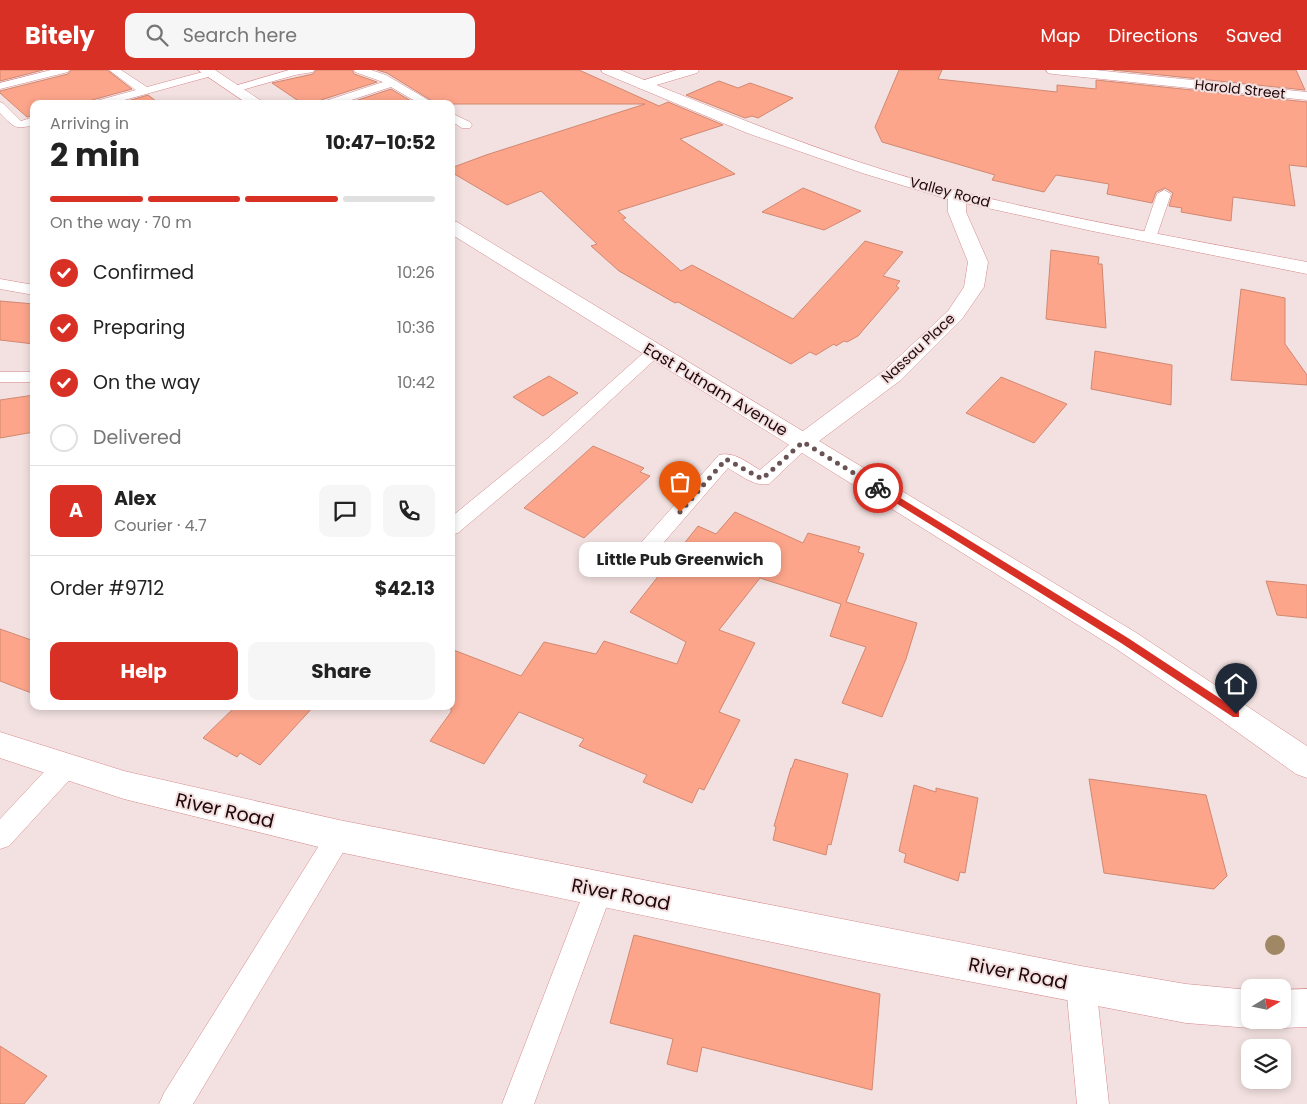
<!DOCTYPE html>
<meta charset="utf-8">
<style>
:root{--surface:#fff;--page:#f6f6f6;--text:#222;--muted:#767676;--line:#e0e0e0;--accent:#d93025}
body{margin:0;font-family:Poppins,sans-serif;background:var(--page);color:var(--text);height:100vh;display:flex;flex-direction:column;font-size:19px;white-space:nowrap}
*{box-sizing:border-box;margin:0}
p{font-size:16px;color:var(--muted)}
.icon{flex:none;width:28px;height:28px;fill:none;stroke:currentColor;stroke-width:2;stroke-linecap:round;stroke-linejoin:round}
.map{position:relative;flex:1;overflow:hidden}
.drawer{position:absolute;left:30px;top:30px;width:425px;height:610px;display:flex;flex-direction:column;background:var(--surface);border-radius:10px;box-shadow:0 2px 8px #0003}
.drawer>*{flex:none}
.needle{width:32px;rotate:80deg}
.fabs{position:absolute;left:1241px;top:909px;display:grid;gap:10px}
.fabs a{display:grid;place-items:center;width:50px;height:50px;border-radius:10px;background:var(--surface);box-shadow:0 2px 8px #0003;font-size:25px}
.pin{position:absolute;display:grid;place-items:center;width:42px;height:42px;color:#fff;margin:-51px -21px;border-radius:50% 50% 50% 0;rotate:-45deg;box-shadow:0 0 5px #0007}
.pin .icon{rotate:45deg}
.courier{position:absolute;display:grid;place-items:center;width:50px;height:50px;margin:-25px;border:4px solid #d93025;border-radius:50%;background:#fff;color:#222;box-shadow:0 1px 6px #0007}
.bubble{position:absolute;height:35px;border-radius:10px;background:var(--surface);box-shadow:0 2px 8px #0003;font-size:16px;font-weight:700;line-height:35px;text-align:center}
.overview em{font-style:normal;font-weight:700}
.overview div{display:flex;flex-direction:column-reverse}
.overview{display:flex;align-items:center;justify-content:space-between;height:85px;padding:0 20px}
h1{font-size:32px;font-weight:700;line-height:38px}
.bar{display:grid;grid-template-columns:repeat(4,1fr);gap:8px 5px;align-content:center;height:60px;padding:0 20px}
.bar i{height:6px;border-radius:4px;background:var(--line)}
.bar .selected{background:var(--accent)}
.bar p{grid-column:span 4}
.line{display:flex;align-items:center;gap:12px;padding:0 20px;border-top:1px solid var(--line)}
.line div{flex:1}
.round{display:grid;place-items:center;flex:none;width:52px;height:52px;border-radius:10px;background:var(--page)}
ol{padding:0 20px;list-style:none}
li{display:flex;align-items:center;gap:15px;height:55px}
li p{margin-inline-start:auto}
li .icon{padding:5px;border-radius:50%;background:var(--accent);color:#fff;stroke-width:4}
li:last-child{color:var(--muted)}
li i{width:28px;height:28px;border:2px solid var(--line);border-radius:50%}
.primary-button{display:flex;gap:10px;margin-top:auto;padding:10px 20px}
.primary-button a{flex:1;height:58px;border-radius:10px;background:var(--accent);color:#fff;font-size:20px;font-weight:700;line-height:58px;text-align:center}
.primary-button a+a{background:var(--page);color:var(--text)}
header{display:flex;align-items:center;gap:30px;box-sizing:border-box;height:70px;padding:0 25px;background:var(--accent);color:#fff}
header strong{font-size:24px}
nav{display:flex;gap:28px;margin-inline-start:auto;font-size:18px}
.search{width:350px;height:45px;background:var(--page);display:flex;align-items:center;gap:12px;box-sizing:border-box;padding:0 18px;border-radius:10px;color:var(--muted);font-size:19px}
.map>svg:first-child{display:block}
.building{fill:#fca58b;stroke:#d18871}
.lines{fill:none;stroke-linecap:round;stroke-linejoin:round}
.lane-casing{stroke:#d7898c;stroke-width:1}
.street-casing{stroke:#d7898c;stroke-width:1}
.secondary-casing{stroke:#d7898c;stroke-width:1}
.primary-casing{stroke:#d7898c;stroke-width:1}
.lane{fill:#fff;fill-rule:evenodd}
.street{fill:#fff;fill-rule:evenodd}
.secondary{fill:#fff;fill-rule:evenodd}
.primary{fill:#fff;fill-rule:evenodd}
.tree{fill:#a18865}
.route{fill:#d93025}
.done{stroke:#6a5354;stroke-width:5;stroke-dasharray:0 9}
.labels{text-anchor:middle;stroke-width:4;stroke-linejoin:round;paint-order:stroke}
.far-street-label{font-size:14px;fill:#210608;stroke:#f3e1e1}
.street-label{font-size:16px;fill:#210608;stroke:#f3e1e1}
.near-street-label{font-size:19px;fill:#210608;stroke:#f3e1e1}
</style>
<header>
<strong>Bitely</strong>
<div class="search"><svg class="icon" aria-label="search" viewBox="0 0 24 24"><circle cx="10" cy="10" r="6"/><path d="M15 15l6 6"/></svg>Search here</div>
<nav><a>Map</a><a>Directions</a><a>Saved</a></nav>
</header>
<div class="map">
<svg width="1307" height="1034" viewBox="0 0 1307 1034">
<rect width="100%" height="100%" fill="#f3e1e1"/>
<g class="building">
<path d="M0,0H43L0,11Z"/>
<path d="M71,0H107L132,19L92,30L88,34H34V45L27,47L0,23V21L68,4Z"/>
<path d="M316,0H352L354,4L377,12L321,30L318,34H303L272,13L313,4Z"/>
<path d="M377,0H579L659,36L668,32L723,55L680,69L735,104L618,141L626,148L622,149L681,201L692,195L793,249L865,171L903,182L883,206L900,211L896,216L899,218L858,266L847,272L844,271L836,276L834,274L816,285L810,282L791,294L678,232L675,233L619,201L591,176L597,174L541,121L507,135L451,102V98L486,85L645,34H437L387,3Z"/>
<path d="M899,0H942L938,9L1057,22V15L1096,19V10L1307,32V97L1289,95L1295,136L1233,127L1231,151L1181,142L1182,138L1169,136L1173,123L1165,118L1156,122L1152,133L1107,124L1109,114L1056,105L1044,122L992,110L995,105L882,72L875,57Z"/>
<path d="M1113,0H1296L1305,20Z"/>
<path d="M719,11L738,18L750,13L793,28L758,48L752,46L745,48L686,25Z"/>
<path d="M391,19L416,34H346Z"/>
<path d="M148,25L160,34H118Z"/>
<path d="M803,118L861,141L824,160L762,142Z"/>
<path d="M1051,180L1099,187L1098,194H1102L1106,258L1046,249Z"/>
<path d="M1241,219L1285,228V274L1307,305V315L1231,310Z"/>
<path d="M0,231L34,234V274L0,270Z"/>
<path d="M1095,281L1172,295L1171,335L1091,319Z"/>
<path d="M549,306L578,323L543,346L513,327Z"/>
<path d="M1001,307L1067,334L1034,373L966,343Z"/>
<path d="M34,325V362L0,368V330Z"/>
<path d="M593,376L644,398L640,402L650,406L584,468L524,438Z"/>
<path d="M735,442L803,473L808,463L860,477L858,482L864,484L846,532L917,553L906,589L882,647L842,633L866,577L830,566L841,534L760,508L719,560L755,573L719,642L740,650L704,720L699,718L692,733L643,712L647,705L579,676L584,669L519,642L484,694L430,671L451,642V579L521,606L544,572L596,584L604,571L677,594L686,572L630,542L698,456L716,464Z"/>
<path d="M1266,511L1307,515V548L1277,545Z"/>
<path d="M0,559L34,571V624L0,611Z"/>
<path d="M236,636H314L260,695L240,683L237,687L203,668Z"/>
<path d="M795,689L848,704L831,775L828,774L826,785L773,770L776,757L774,756L791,698H792Z"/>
<path d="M1089,709L1206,725L1227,806L1214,819L1104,803Z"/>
<path d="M914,715L936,722V718L978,728L965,803L960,802L958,811L904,792L906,784L899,781Z"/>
<path d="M634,865L880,924L872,1020L702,977L697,1002L667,994L673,969L610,953Z"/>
<path d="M0,976L47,1006L24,1034H0Z"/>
</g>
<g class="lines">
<defs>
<g id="lane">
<path d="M51,0H69L68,2L0,19V13Z"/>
<path d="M109,0H121L147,17L210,0L217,3L215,5L110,34H90L92,32L136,20Z"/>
<path d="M289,0H314L313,2L295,5L235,22L229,19L231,17Z"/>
<path d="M354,0H371L386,5L435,34H420L391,17L339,34H320L322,32L383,12L355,2Z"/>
<path d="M0,32L4,34L21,51L34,47V55C14,60 14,57 0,43Z"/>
<path d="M451,43L470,52L472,55L470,58H462L451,51Z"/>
<path d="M1164,120L1171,124L1156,168L1154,171H1144L1142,168L1157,124Z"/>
<path d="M0,209L34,215V225L0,219Z"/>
<path d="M655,277L661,278L663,282L561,376L458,463L451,465V447L548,368L649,278Z"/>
<rect x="0" y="302" width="34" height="10"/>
<path d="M803,366L809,368L812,372L809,376L769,414C755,417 740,405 728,398L652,486L645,488L638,486L635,481L638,476L719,385C734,381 748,393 760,400L797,368Z"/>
<path d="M65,686L74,689L77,697L74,705L9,776L0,779V749L56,689Z"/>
<path d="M339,754L348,758L352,766L348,774L193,1034H159L164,1023L330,758Z"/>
<path d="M599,806L609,810L613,819L534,1034H502L585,819L589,810Z"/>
<path d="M1081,900L1091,905L1096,915L1109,1034H1077L1066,915L1071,905Z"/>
</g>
<g id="street">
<path d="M677,0H699L697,3L643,19L638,18L636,15L638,12Z"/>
<path d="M1046,0H1095L1307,22V30L1053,4L1048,3Z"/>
<path d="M957,121L963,122L966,126V142L988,192L984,217L962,249L901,310L811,377L803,380L795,377L791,372L795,367L885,300L948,241L964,217L968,192L948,142V126L951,122Z"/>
</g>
<g id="secondary">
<path d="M601,0H620C732,46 845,93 962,122C1076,150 1192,170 1307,192V204L1092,161L951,130L862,103L747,63L603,3Z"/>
<path d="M0,662L124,701L339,750L1081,896L1186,914L1250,920V950H1265L1264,953L1250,958L1186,953L858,890L339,782L124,729L0,688Z"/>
<path d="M1307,919V957L1282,958L1268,953L1267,950H1282V920Z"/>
</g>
<g id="primary">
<path d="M198,0H215L266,34H248Z"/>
<path d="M451,151L457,152L1135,562L1307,676V708L1296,704L1212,644L1115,578L451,164Z"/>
</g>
</defs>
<use href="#lane" class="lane-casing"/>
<use href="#street" class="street-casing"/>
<use href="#secondary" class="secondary-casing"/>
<use href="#primary" class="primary-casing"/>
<use href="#lane" class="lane"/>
<use href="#street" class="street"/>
<use href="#secondary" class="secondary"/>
<use href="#primary" class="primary"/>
</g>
<circle class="tree" cx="1275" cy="875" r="10"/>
<path class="route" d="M875,416H881L1128,568L1239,641V647H1233L1121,573L875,420Z"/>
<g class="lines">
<path class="done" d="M680,442L726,389L762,409L803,372L878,418"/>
</g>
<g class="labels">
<g class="far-street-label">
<text transform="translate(1240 19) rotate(6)" y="5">Harold Street</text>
<text transform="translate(950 122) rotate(15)" y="5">Valley Road</text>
<text transform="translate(918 278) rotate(-43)" y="5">Nassau Place</text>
</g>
<g class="street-label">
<text transform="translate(716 319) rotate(31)" y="6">East Putnam Avenue</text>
</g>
<g class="near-street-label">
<text transform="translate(225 740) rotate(13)" y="7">River Road</text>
<text transform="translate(621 824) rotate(11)" y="7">River Road</text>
<text transform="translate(1018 903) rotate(11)" y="7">River Road</text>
</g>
</g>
</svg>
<div class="fabs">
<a><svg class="needle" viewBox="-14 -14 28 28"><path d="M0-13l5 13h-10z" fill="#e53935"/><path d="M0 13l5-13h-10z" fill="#767676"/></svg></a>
<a><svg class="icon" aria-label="layers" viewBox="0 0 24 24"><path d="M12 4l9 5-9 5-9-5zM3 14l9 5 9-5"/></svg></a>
</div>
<div class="pin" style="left:680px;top:442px;background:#ea580c"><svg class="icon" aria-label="bag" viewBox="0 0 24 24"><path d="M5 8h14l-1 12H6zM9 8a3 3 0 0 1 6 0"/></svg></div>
<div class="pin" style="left:1236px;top:644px;background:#1f2937"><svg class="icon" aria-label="home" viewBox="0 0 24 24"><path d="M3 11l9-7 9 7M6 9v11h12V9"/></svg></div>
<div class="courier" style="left:878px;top:418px"><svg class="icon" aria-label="bike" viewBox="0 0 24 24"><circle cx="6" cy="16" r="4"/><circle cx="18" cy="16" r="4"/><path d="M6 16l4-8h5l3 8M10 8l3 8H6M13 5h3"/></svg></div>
<div class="bubble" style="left:579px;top:472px;width:202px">Little Pub Greenwich</div>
<section class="drawer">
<div class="overview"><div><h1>2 min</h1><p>Arriving in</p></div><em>10:47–10:52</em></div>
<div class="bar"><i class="selected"></i><i class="selected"></i><i class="selected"></i><i></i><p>On the way · 70 m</p></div>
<ol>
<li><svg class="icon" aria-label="check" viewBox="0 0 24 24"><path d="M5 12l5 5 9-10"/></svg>Confirmed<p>10:26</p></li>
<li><svg class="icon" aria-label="check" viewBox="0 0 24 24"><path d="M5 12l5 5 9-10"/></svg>Preparing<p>10:36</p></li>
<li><svg class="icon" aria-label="check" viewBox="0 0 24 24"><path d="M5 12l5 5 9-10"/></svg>On the way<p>10:42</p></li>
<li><i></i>Delivered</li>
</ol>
<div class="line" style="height:90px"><b class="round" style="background:var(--accent);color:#fff">A</b><div><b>Alex</b><p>Courier · 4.7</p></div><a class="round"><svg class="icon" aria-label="chat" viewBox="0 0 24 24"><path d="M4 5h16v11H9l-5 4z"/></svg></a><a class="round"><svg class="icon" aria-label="phone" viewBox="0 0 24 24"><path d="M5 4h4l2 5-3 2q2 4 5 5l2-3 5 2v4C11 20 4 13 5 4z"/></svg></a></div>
<div class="line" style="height:65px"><div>Order #9712</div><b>$42.13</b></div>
<div class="primary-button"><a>Help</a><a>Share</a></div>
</section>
</div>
